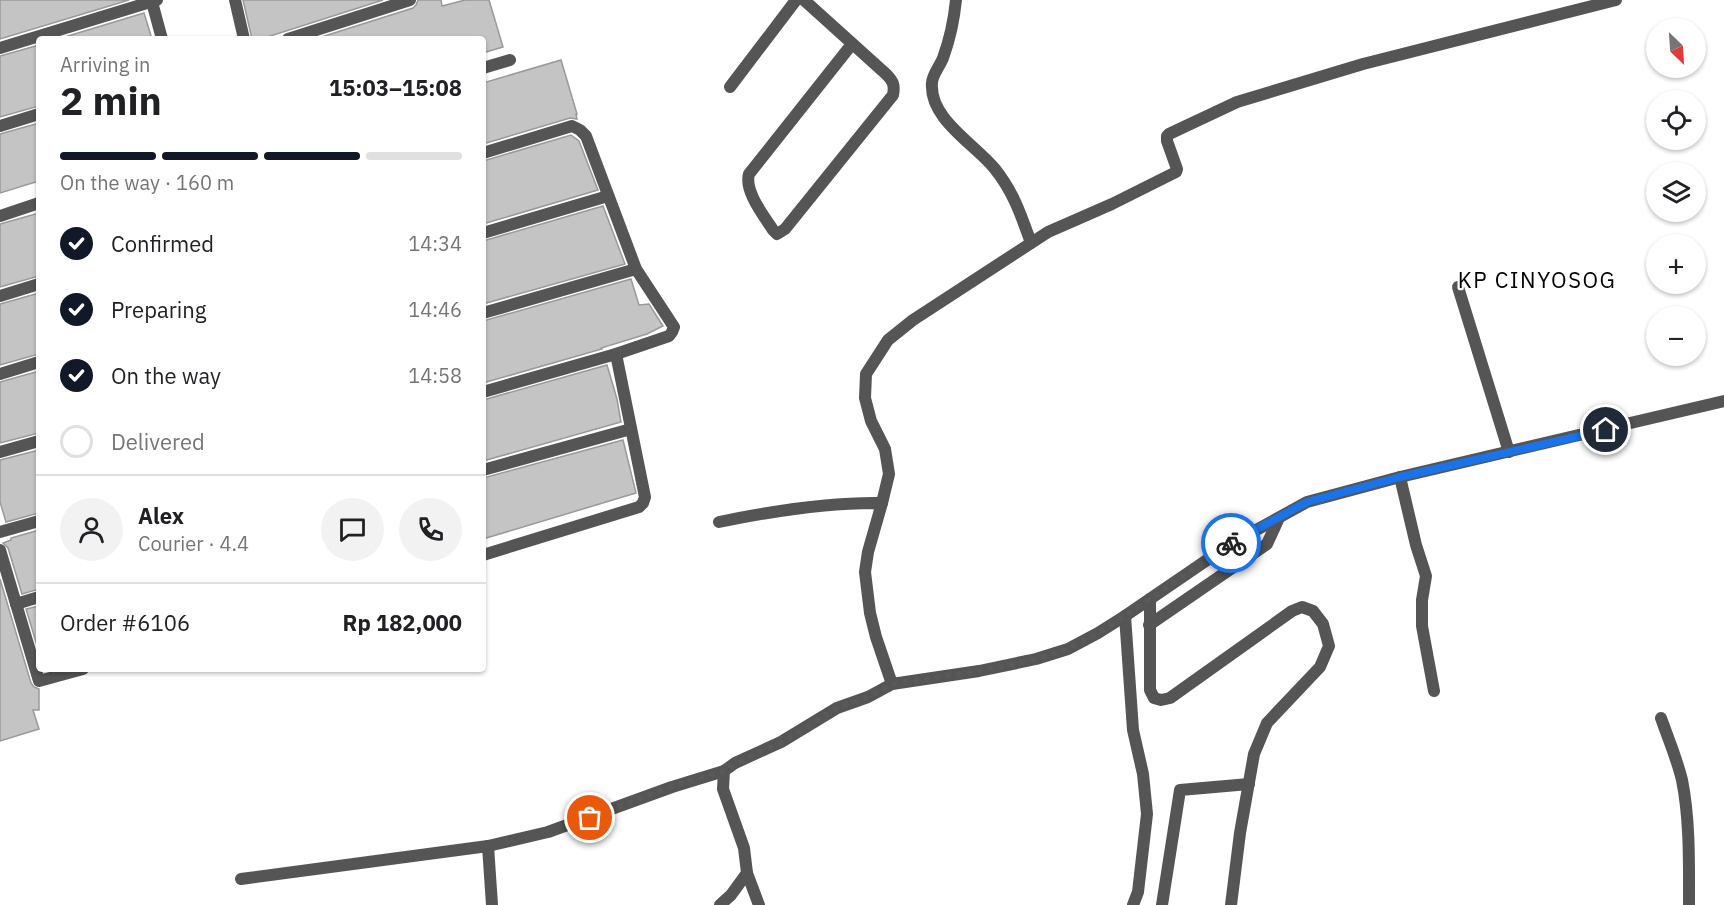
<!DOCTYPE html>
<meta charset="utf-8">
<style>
:root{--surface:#fff;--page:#f2f2f2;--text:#202124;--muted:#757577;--line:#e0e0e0;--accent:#111827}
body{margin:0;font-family:"IBM Plex Sans",sans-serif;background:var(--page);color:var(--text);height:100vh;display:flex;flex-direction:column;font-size:22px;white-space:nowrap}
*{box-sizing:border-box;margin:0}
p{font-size:20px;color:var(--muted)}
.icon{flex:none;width:33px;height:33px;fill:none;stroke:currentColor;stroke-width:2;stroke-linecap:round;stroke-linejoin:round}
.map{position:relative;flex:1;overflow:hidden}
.details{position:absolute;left:36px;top:36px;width:450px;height:636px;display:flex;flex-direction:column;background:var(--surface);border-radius:6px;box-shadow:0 2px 4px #0004}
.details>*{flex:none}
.needle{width:39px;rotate:155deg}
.tools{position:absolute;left:1646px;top:18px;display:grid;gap:12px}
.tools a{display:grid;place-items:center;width:60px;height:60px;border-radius:50%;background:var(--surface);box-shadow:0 2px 4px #0004;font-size:30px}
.pin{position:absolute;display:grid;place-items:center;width:51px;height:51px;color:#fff;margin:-26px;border:3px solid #fff;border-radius:50%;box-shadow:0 2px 6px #0007}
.courier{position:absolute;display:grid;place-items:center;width:60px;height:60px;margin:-30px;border:4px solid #1a73e8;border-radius:50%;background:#fff;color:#222;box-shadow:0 2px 8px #0007}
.overview em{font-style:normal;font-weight:700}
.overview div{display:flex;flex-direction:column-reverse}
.overview{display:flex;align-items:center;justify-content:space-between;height:102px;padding:0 24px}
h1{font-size:39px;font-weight:700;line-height:45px}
.bar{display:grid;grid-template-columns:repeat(4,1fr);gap:9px 6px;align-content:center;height:72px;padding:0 24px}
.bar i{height:8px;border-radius:4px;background:var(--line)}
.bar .active{background:var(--accent)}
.bar p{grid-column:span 4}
.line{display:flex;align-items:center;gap:15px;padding:0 24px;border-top:2px solid var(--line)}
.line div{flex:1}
.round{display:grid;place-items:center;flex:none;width:63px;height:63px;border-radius:32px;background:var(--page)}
ol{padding:0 24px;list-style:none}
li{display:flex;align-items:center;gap:18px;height:66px}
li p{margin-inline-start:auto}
li .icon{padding:6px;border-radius:50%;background:var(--accent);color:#fff;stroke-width:4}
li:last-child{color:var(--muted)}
li i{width:33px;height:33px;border:3px solid var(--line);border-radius:50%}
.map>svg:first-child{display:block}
.building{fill:#c4c4c4;stroke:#999;stroke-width:1.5}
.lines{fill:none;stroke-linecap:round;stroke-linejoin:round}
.minor{stroke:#555;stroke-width:12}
.done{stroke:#595959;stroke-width:6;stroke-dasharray:0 10.8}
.route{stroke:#1a73e8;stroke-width:8}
.labels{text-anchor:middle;stroke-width:4.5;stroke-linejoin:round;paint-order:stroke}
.neighbourhood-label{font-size:22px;letter-spacing:1.5px;fill:#000;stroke:#fff}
</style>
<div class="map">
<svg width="1724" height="905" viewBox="0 0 1724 905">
<rect width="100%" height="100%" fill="#fff"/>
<g class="building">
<path d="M0,0H129L0,39Z"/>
<path d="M243,0H383L261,39H252Z"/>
<path d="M418,0H441L442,6L465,0H489L503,47L483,53V39H315L413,8L416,5Z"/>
<path d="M144,13L152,39H58Z"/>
<path d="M39,45V106L0,117V56Z"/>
<path d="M561,60L577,114H576L577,119L570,118L483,144V83Z"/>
<path d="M39,123V181L0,193V134Z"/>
<path d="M571,135L579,141L598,190L483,224V161Z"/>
<path d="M603,206L625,264L483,304V241Z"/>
<path d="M39,213V276L0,287V224Z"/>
<path d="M631,279L639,305L649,304L663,326L647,334L601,348L602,349L483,383V321Z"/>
<path d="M39,293V354L0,365V304Z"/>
<path d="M607,365L617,399L621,422L483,461V400Z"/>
<path d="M39,371V433L0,443V382Z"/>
<path d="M623,440L636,493L483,539V478Z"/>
<path d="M39,450V513L6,522L0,502V460Z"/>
<path d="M39,530V589L22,594L8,548L3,543L11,540V538Z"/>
<path d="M0,579L31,683L34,687L39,689V710H33L39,729L0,741Z"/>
<path d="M39,606V652L26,609Z"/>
</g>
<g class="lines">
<g class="minor">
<path d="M235,0L244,39"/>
<path d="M804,0L886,74C893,81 895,85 893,95L785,229L777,234L773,230C764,216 744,191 749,174L852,44"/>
<path d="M956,0C954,20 950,39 943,58C940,66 932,75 932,83C929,119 975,144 995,169C1014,193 1021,215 1031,243"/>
<path d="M152,2L162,39"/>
<path d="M288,39L410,0"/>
<path d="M0,48L157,0"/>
<path d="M483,68L510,60"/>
<path d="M730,87L796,0"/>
<path d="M0,126L39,114"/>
<path d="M483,153L572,126L580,130L586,136L636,269L674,327L672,332L669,336L616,354L483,392"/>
<path d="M0,216L39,203"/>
<path d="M483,233L608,196"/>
<path d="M1458,287L1509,452"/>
<path d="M0,296L39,284"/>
<path d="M483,313L636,269"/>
<path d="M0,374L39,362"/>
<path d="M0,452L39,441"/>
<path d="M483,470L631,429"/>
<path d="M1400,477L1416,545L1426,576L1422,600V626L1434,691"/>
<path d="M882,503L889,474L885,449L871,421L865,398L866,374L888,340L913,320L1048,232L1112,204L1176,172L1177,169L1167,141V136L1169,134L1237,102L1363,64L1616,0"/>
<path d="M719,522C772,511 828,502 882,503L868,552L865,572L870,613L876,637L892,684"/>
<path d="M0,532L39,521"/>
<path d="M0,550L39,681L83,669"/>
<path d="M483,555L639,507L643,503L645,497L616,354"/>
<path d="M1150,599V690L1154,698L1161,700L1170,698L1292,611L1302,607L1313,611L1323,624L1329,646L1320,667L1267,723L1254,754L1240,833L1231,905"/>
<path d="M16,604L39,597"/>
<path d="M1125,616L1133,730L1143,774L1147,814L1138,892L1133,905"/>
<path d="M1149,625L1267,544L1279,518"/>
<path d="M1661,718C1668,738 1677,759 1682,780C1690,820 1689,864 1689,905"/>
<path d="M488,846L492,905"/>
<path d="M747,873L759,905"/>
<path d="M241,879L488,846L548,832L672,787L724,771"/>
<path d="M720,905L731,895L747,873L744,848L723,789L724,771L735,763L781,742L837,708L868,697L892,684L979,671L1036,659L1068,649L1098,633L1125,616L1229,545L1307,502L1400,477L1724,401"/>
<path d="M1162,905L1180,790L1249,784"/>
</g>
</g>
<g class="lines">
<path class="done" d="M590,818L672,786L724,771L735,764L782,742L837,708L868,697L892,684L979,671L1036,659L1068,649L1098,633L1125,616L1231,543"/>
<path class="route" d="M1231,543L1307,502L1400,477L1606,430"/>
</g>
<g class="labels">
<g class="neighbourhood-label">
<text x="1537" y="288">KP CINYOSOG</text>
</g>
</g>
</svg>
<div class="tools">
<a><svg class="needle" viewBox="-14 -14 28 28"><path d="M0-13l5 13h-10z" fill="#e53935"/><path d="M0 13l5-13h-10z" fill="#757577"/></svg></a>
<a><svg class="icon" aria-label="locate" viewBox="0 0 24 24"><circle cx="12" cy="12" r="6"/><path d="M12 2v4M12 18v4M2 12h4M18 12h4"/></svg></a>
<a><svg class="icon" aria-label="layers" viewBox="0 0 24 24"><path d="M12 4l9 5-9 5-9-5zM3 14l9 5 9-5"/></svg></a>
<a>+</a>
<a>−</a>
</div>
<div class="pin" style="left:590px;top:818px;background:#ea580c"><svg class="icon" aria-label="bag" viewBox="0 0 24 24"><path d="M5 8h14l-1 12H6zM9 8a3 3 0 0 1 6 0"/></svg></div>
<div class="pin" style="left:1606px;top:430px;background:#1f2937"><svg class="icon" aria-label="home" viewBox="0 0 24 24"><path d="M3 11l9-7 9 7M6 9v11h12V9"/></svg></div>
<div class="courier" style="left:1231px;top:543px"><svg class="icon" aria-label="bike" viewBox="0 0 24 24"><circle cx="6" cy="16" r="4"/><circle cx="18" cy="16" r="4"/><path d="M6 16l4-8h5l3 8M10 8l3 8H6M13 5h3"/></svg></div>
<section class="details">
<div class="overview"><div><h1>2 min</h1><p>Arriving in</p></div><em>15:03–15:08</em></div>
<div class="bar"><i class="active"></i><i class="active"></i><i class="active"></i><i></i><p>On the way · 160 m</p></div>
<ol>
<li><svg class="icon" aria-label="check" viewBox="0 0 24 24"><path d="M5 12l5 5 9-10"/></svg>Confirmed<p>14:34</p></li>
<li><svg class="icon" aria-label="check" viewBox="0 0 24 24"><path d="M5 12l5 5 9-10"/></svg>Preparing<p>14:46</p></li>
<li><svg class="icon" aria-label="check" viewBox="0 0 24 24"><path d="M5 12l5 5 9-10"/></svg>On the way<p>14:58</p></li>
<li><i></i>Delivered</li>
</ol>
<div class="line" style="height:108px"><a class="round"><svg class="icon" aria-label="person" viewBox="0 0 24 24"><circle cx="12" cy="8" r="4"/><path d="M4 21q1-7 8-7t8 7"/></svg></a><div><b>Alex</b><p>Courier · 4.4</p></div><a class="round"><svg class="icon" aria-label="chat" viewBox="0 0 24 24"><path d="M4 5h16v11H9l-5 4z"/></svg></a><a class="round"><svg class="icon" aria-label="phone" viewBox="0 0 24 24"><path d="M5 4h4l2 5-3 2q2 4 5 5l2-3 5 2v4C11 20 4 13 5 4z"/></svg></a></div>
<div class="line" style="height:78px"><div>Order #6106</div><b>Rp 182,000</b></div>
</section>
</div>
